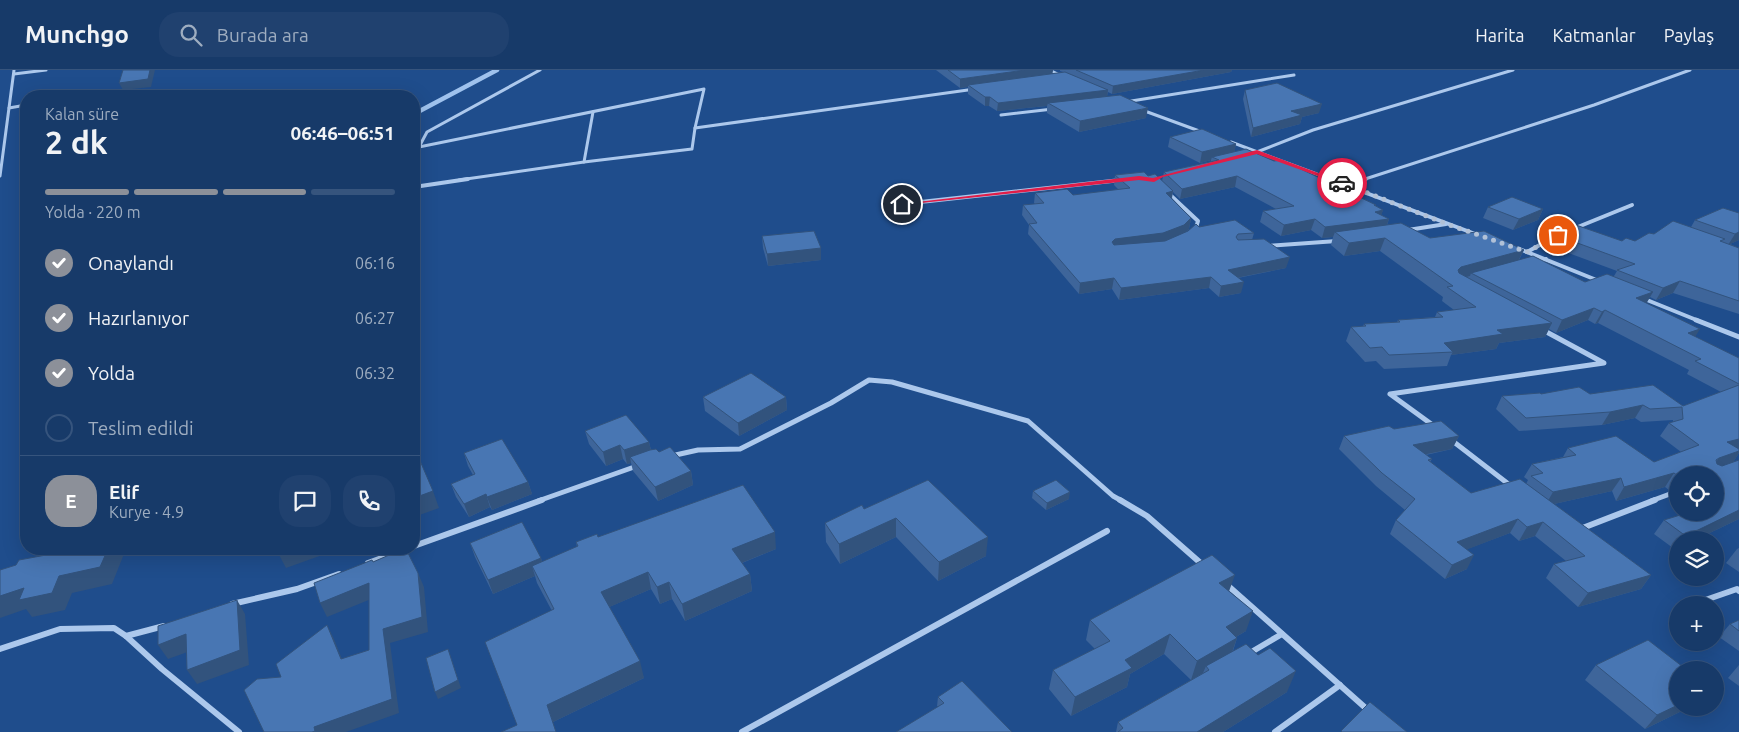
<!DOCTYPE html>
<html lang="tr">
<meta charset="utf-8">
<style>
:root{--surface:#173a69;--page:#20416f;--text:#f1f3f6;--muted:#9eadc0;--line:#36547d;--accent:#8c9099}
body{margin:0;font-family:Ubuntu,sans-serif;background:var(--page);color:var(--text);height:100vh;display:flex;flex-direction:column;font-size:19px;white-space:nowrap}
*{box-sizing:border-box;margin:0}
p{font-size:16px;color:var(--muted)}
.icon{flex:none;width:28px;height:28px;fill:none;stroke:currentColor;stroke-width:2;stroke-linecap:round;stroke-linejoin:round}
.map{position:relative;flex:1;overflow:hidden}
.panel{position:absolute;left:20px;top:20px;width:400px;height:465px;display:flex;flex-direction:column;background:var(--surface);border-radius:20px;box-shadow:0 5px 20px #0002,0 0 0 1px var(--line)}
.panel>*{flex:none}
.controls{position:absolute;left:1669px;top:396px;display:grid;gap:10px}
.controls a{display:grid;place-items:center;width:55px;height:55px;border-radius:50%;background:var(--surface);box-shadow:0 5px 20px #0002,0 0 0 1px var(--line);font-size:25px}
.pin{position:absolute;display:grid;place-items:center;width:42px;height:42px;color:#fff;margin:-21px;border:2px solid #fff;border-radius:50%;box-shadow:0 1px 5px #0007}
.courier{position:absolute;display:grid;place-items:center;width:50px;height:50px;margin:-25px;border:4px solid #e11d48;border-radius:50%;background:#fff;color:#222;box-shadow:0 1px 6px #0007}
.headline em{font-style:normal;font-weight:700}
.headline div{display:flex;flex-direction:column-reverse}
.headline{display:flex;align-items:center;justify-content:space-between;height:85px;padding:0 25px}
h1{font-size:32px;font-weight:700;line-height:38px}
.bar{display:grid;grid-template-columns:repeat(4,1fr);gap:8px 5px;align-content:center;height:60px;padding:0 25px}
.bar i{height:6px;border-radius:4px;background:var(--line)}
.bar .current{background:var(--accent)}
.bar p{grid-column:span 4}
.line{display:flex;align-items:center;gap:12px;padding:0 25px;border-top:1px solid var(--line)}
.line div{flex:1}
.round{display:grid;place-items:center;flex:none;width:52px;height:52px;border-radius:20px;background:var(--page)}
ol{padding:0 25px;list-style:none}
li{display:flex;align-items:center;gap:15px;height:55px}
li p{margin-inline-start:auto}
li .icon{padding:5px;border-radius:50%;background:var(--accent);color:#fff;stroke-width:4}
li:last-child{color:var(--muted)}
li i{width:28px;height:28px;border:2px solid var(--line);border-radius:50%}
header{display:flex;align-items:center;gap:30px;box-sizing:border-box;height:70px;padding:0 25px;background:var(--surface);border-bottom:1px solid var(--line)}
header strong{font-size:24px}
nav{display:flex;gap:28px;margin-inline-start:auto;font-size:18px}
.search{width:350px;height:45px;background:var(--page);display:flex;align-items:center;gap:12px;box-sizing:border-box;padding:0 18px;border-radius:20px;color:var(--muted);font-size:19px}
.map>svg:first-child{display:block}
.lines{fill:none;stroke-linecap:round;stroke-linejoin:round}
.stream{stroke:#9fc2ed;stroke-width:4.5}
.street-far3{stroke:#acc8ec;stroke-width:3}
.street-far2{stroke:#acc8ec;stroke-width:4}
.street-far1{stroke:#acc8ec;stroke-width:5}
.street{stroke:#acc8ec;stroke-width:6}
.wall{fill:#3e659a}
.shaded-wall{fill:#32537d}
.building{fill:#4876b3;stroke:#32537d}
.route{fill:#e11d48}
.done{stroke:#b1c1d7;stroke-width:5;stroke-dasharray:0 9}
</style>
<header>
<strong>Munchgo</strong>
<div class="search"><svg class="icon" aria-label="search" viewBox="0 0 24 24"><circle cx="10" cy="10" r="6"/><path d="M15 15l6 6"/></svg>Burada ara</div>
<nav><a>Harita</a><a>Katmanlar</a><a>Paylaş</a></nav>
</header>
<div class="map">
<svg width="1739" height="662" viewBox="0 0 1739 662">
<rect width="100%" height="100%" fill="#1f4d8c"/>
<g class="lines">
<path class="stream" d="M414,44L497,0"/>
<g class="street-far3">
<path d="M1049,0L1062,6"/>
<path d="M14,4L46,0"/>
<path d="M1125,32L1294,5"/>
<path d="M9,38L26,35"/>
<path d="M1142,40L1202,62"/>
<path d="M1001,45L1053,39"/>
<path d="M1231,72L1333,110"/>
<path d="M419,77L427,62L540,0"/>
<path d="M414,78L704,19L695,58L975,19"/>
<path d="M1257,82L1313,60L1513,0"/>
<path d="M584,92L692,79L695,58"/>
<path d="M0,106L14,0"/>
<path d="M459,110L584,92L593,42"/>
<path d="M1118,110H1121"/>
<path d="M1362,110L1594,35L1690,0"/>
</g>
<g class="street-far2">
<path d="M1329,109L1478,165"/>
<path d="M1348,115L1366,109"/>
<path d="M414,117L468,109"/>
<path d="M1168,123L1198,151L1195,161"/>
<path d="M884,136L1121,110"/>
<path d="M1408,160L1446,154"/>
<path d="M1266,176L1337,171"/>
<path d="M1517,178L1599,211"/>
<path d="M1527,182L1558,165L1632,135"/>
<path d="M1536,192L1546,189"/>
<path d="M1642,228L1699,251"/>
</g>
<g class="street-far1">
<path d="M1696,250L1739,267"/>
<path d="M1434,356L1390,324L1604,293L1541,259"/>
<path d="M1450,369L1511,416"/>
<path d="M671,386L698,380L740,379L831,333L869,310L892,312L1028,351L1113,426L1122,431"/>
<path d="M538,431L637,396"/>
<path d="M1651,431L1678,421"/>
</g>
<g class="street">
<path d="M1120,430L1147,446L1204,496"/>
<path d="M1580,459L1655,430"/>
<path d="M414,476L542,430"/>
<path d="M368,493L390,485"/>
<path d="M1226,514L1369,641"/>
<path d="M232,534L297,519L339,504"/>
<path d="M1691,535L1737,519L1739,521"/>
<path d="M126,566L164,556"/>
<path d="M0,579L60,559L114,558L126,566L162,599L239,662"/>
<path d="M1248,584L1282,564"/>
<path d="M742,662L1107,461"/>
<path d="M1275,662L1340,615"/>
</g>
</g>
<g class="wall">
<path d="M936,0H1053L1052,4L1063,2L1060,1V0H1232L1231,2L1112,24L1108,22L1107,26L1146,48L1079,62L1047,43V36L997,41L989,36H985L968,24V17L960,18Z"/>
<path d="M1245,20L1319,43L1302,47L1300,54L1251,67L1243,29Z"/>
<path d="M1170,67L1236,74L1234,82L1274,91L1376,135V136L1383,140L1381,145L1389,149L1387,155L1430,168L1524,180L1519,190L1585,212L1614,206L1617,201L1555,178L1564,158L1622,171H1635L1654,164L1691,157L1695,150L1723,138L1739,170L1730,174L1739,178V244L1673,223L1656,230L1650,227L1646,233L1695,267L1739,288V383L1733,392L1739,390V449L1695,470H1678V477L1673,478L1654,464L1664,450L1715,442V405H1678V417L1669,420L1665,417L1616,431L1612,421L1554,434L1651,505L1641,519L1578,537L1546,508L1554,494L1566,491L1535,466L1519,471L1510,463L1467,479V499L1445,509L1390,464L1396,450L1405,440L1376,416L1339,379L1344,366L1394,359L1459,366L1452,379L1426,385L1432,389L1430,392L1471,423L1526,414L1528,410L1524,407L1532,394L1563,387L1568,378L1654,392L1681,382L1660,366L1669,353L1673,352V350L1641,352L1635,348L1602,355L1519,361L1496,339L1502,326L1590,324L1683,336L1721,322L1687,304L1689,300L1598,253L1595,254L1588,250L1556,263L1549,259L1545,267L1499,273L1496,279L1451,285L1447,296L1384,299L1376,291L1365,292L1346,271L1351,257L1363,256L1364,254L1397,252L1398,250L1435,247L1437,242L1454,240L1442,231L1443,227L1380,181L1344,186L1331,175L1333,167L1322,168L1311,160L1281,166L1260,152L1263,141L1276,139L1235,117L1180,129L1173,122L1172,128L1191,148L1189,159L1185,163L1199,157L1254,163L1252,170L1286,198L1238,208L1241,223L1219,227L1209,218L1119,230L1112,219L1079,224L1028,164L1029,155L1022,145L1023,135L1035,134L1034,133L1035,123L1073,125L1119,120L1114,115L1115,105L1148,106L1162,111L1164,102L1211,92V90L1200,93L1168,77Z"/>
<path d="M1488,137L1543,139L1538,150L1513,160L1483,148Z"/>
<path d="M762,166L821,178V190L768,196L763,178Z"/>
<path d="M703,327H786L787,340L739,366L705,341Z"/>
<path d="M585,361L649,372L651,380L659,382L691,401L693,415L658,431L633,401L631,393L627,394L623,389L606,396L589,374Z"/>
<path d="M464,383L528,412L532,424L492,440L490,437L469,447L456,427L451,414L473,405L468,396Z"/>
<path d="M928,410L986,486L938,511L896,467L840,494L826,472L825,453L864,439Z"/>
<path d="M1033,421L1069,429L1046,440L1032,428Z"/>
<path d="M598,467L776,479L742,493L750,504L752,521L685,551L672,529L660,534L651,519L609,537L644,608L553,652L517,656L552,541L537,513L535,506L493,524L475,487L470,473L541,488L542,492L577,477L576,472Z"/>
<path d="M1739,478V502L1726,493L1737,479Z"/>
<path d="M1229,522L1246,561L1236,567L1237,568L1233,581L1287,622L1223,662H1116L1118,652L1191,610L1164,584L1130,604L1127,617L1071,646L1049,619L1053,600L1095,579L1086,570L1090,550Z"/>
<path d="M1739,550V581L1719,567L1730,554Z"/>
<path d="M1596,595L1678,638H1688L1645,659L1585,610Z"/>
<path d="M1739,595V616L1728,608Z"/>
<path d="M938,627L1012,662L937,636Z"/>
</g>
<g class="shaded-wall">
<path d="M150,0H155L151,17L123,20L119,13Z"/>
<path d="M1025,0H1053L1052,5L968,15V17L960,18V9Z"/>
<path d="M1204,0H1232L1231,2L1112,24L1113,16Z"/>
<path d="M1108,20L1107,29L1048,33L1047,36L997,41L998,33Z"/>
<path d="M985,27H990L989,36H985Z"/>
<path d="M1322,34L1319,43L1302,47L1300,54L1251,67L1253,58L1291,41Z"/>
<path d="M1148,38L1146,48L1079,62L1080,51Z"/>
<path d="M1236,74L1234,84L1212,87L1211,90L1200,93L1202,82Z"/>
<path d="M1237,106L1235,117L1180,129L1182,119Z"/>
<path d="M1173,121L1171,131L1166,123Z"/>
<path d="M1543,139L1538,150L1513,160L1519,149Z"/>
<path d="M1383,140L1380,150L1389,149L1385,160L1335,162L1333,167L1322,168L1325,157Z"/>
<path d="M1191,148L1189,159L1181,166L1161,174L1113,179L1112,172L1115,169Z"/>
<path d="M1315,149L1311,160L1281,166L1284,155Z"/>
<path d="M1739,162V170L1728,175L1735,164Z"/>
<path d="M1385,168L1380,181L1344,186L1349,173Z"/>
<path d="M821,178V190L768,196L767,184Z"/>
<path d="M1524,180L1517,193L1471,203L1470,206L1455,210L1458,200L1461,197Z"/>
<path d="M1290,187L1286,198L1226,210L1228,200Z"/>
<path d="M1211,207L1209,218L1119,230L1121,218Z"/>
<path d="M1114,208L1112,219L1079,224L1080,213Z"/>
<path d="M1680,211L1673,223L1656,230L1663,218Z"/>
<path d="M1244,212L1241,223L1219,227L1221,216Z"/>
<path d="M1653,222L1646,234L1636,228Z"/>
<path d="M1594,238L1588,250L1556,263L1562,250Z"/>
<path d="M1605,240L1598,253L1595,254L1602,242Z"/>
<path d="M1552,253L1545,267L1499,273L1496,279L1451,285L1453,282L1444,273L1497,260Z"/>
<path d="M1700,259L1692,272L1688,263Z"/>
<path d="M786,327L787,340L739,366L738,353Z"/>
<path d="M1643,335L1635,348L1602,355L1610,342Z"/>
<path d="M1459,366L1452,379L1407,388L1413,375Z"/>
<path d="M1739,369V380L1727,372Z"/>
<path d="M649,372L652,385L630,387L631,393L627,394L624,380Z"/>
<path d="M620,375L623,389L606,396L603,382Z"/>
<path d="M1739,381V383L1732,394L1707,404L1719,388Z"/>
<path d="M691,401L693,415L658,431L655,417Z"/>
<path d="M1674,403L1665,417L1616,431L1624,417Z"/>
<path d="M1678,407V417L1669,420Z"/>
<path d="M1621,408L1612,421L1545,436L1553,422Z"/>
<path d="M528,412L532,424L492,440L487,427Z"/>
<path d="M433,421L439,438L414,447V428Z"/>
<path d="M1070,422L1069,429L1046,440L1047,433Z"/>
<path d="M486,424L490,437L469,447L464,434Z"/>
<path d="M1739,440V449L1695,470H1679L1683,464Z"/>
<path d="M896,448V467L840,494L839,474Z"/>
<path d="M1518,449L1510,463L1450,486L1457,472Z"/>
<path d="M1543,452L1535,466L1519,471L1527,457Z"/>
<path d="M775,462L776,479L734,496L732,479Z"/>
<path d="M988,467L986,486L938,511L939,492Z"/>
<path d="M1678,472V477L1673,478Z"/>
<path d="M108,479H126L112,514L72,523L65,540L32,547L26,539L0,548V526L59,506Z"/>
<path d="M283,479H339L286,498L277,481Z"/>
<path d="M1474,485L1467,499L1445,509L1452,495Z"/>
<path d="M541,488L545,502L532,496L535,506L493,524L488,510Z"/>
<path d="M648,502L651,519L605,539L601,522Z"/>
<path d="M418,503L424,517L428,562L390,573L399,643L346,662H312L314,657L392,629L383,559Z"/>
<path d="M750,504L752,521L685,551L682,534Z"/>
<path d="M1235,505L1228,524L1219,513Z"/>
<path d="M1651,505L1641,519L1578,537L1588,523Z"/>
<path d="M669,512L672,529L660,534L657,517Z"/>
<path d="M369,513L376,527L327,547L320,533Z"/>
<path d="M237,530L245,544L249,595L197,614L187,600Z"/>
<path d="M1253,541L1246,561L1219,577L1226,557Z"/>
<path d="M327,555L334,569L348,604L341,589Z"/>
<path d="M186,564L196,579L168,589L158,575Z"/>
<path d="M1170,564L1164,584L1130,604L1127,617L1071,646L1075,627L1125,590Z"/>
<path d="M1237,568L1230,588L1206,596L1203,603L1191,610L1197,591Z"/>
<path d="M448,579L461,618L438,629L435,622Z"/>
<path d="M640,591L644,608L553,652L547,635Z"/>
<path d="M1296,601L1287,622L1223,662H1197Z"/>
<path d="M1678,635V638H1688L1645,659L1657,645Z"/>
</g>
<g class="building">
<path d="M123,0H150L148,9L119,13Z"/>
<path d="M948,0H1025L960,9Z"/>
<path d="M1076,0H1204L1113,16Z"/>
<path d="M1065,2L1108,20L998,33L990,27H985L968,15Z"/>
<path d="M1277,13L1322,34L1291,41L1302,45L1253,58L1245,20Z"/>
<path d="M1120,25L1148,38L1080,51L1048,33Z"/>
<path d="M1202,59L1236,74L1202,82L1170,67Z"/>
<path d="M1246,79L1274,91L1282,90L1376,135H1374L1383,140L1375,142L1389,149L1325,157L1315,149L1284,155L1263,141L1294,136L1237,106L1182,119L1164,102L1219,90L1212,87Z"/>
<path d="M1144,102L1148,106L1155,104L1173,121L1166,123L1191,148L1184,155L1163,163L1115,169L1112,172L1114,175L1165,171L1188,161L1196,154L1199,157L1235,150L1254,163L1238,164L1236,167L1238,170L1264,169L1290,187L1228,200L1244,212L1221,216L1211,207L1121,218L1114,208L1080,213L1029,154L1037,153L1023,135L1044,133L1035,123L1067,119L1073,125L1130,118L1115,105Z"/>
<path d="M1512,127L1543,139L1519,149L1488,137Z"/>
<path d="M1723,138L1739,143V162L1735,164L1695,150Z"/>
<path d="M1673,151L1725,169L1720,171L1739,178V231L1680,211L1663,218L1617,200L1635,194L1561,167L1564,158L1573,154L1622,171L1626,168L1635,171L1649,163L1654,164Z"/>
<path d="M1401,153L1430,168L1484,161L1524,180L1461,197L1458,200L1459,203L1552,253L1497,260L1503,264L1444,273L1453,282L1389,285L1382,277L1370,278L1351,257L1366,256L1364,254L1400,252L1398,250L1443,247L1437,242L1476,237L1447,217L1453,216L1385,168L1349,173L1335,162Z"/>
<path d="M814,161L821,178L767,184L762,166Z"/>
<path d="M1533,186L1585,212L1607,204L1653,222L1636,228L1700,259L1688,263L1739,288V314L1695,291L1701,289L1605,240L1602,242L1594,238L1562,250L1471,203Z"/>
<path d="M751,303L786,327L738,353L703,327Z"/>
<path d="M1653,315L1683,336L1739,315V369L1727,372L1739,379V381L1719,388L1716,390L1717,394L1722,396L1739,390V440L1698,460L1683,464L1664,450L1690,442H1715V435L1721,433L1715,429V405H1690L1688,403L1682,405H1678V406L1674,403L1624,417L1621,408L1553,422L1531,406L1543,403L1532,394L1576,385L1568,378L1616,366L1654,392L1699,375L1669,353L1683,349L1682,337L1650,339L1643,335L1610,342L1526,348L1502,326L1540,323L1541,324L1579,317L1590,324Z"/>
<path d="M626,345L649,372L624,380L620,375L603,382L585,361Z"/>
<path d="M1441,351L1459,366L1413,375L1432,389L1428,390L1471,423L1520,409L1651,505L1588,523L1554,494L1585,486L1543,452L1527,457L1518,449L1457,472L1474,485L1452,495L1396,450L1415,429L1382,403L1344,366L1389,356L1394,359Z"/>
<path d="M502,369L528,412L487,427L486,424L464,434L451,414L475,404L464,383Z"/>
<path d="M670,377L691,401L655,417L630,387L650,380L656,379L659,382Z"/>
<path d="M418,386L433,421L414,428V387Z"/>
<path d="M928,410L988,467L939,492L896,448L839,474L825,453L862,435L864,439Z"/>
<path d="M1056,410L1070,422L1047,433L1033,421Z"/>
<path d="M743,415L775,462L732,479L750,504L682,534L669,512L657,517L648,502L601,522L640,591L547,635L556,662H501L517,655L485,572L554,539L532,496L578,476L576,472L597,464L598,467Z"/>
<path d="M522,452L541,488L488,510L470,473Z"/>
<path d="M47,479H108L100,497L59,506L52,523L19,530L24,518L0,526V500L16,495L19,490L46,485Z"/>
<path d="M403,479H406L418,503L422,547L383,559L392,629L314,657L315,661L312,662H264L244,620L257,609L281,607L276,594L327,555L341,589L369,580V513L320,533L314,513L372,490L373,492Z"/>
<path d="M1212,485L1235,505L1219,513L1253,541L1226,557L1237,568L1197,591L1170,564L1125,590L1132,598L1075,627L1053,600L1110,571L1090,550Z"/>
<path d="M237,530L240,580L187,600L186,564L158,575V556Z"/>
<path d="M1739,550V561L1730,554Z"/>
<path d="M1648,570L1687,600H1678V635L1657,645L1596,595Z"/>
<path d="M1246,574L1258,585L1270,578L1296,601L1197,662H1118L1123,658L1118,652L1209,600L1206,596Z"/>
<path d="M448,579L458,610L435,622L426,588Z"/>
<path d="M962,611L1012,662H896L944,633L938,627Z"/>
<path d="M1370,632L1407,662H1342L1341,661Z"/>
</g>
<path class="route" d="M1257,80L1345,113L1340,114L1257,84L1163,107L1154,112L1139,110L902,135L900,134L1139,106L1153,108Z"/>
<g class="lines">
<path class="done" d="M1342,113L1447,154L1527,182L1558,165"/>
</g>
</svg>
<div class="controls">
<a><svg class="icon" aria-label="locate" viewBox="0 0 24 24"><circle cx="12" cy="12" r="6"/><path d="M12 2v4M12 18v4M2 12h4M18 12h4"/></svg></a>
<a><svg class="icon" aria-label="layers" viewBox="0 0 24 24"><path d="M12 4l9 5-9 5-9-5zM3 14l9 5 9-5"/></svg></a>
<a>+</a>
<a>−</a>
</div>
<div class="pin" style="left:1558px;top:165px;background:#ea580c"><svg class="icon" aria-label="bag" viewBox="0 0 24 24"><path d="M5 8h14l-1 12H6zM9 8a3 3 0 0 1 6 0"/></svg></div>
<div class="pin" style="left:902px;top:134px;background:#1f2937"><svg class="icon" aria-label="home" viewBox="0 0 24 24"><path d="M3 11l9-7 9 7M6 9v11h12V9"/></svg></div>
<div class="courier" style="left:1342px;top:113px"><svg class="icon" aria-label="car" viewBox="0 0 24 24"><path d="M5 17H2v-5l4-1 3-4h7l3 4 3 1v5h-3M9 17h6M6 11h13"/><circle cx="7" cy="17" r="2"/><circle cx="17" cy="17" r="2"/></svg></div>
<section class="panel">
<div class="headline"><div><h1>2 dk</h1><p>Kalan süre</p></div><em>06:46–06:51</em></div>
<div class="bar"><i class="current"></i><i class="current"></i><i class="current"></i><i></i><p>Yolda · 220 m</p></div>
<ol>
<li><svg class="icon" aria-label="check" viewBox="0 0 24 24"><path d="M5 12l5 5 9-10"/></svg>Onaylandı<p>06:16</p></li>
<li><svg class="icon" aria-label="check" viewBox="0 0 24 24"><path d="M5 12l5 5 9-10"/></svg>Hazırlanıyor<p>06:27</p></li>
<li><svg class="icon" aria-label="check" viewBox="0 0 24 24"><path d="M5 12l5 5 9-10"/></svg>Yolda<p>06:32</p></li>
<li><i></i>Teslim edildi</li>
</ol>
<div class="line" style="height:90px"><b class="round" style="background:var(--accent);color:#fff">E</b><div><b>Elif</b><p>Kurye · 4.9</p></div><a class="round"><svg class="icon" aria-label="chat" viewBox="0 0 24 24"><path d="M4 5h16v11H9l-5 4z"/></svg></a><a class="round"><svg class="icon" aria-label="phone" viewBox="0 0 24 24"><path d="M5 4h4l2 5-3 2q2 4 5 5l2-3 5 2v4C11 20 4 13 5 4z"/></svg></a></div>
</section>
</div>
